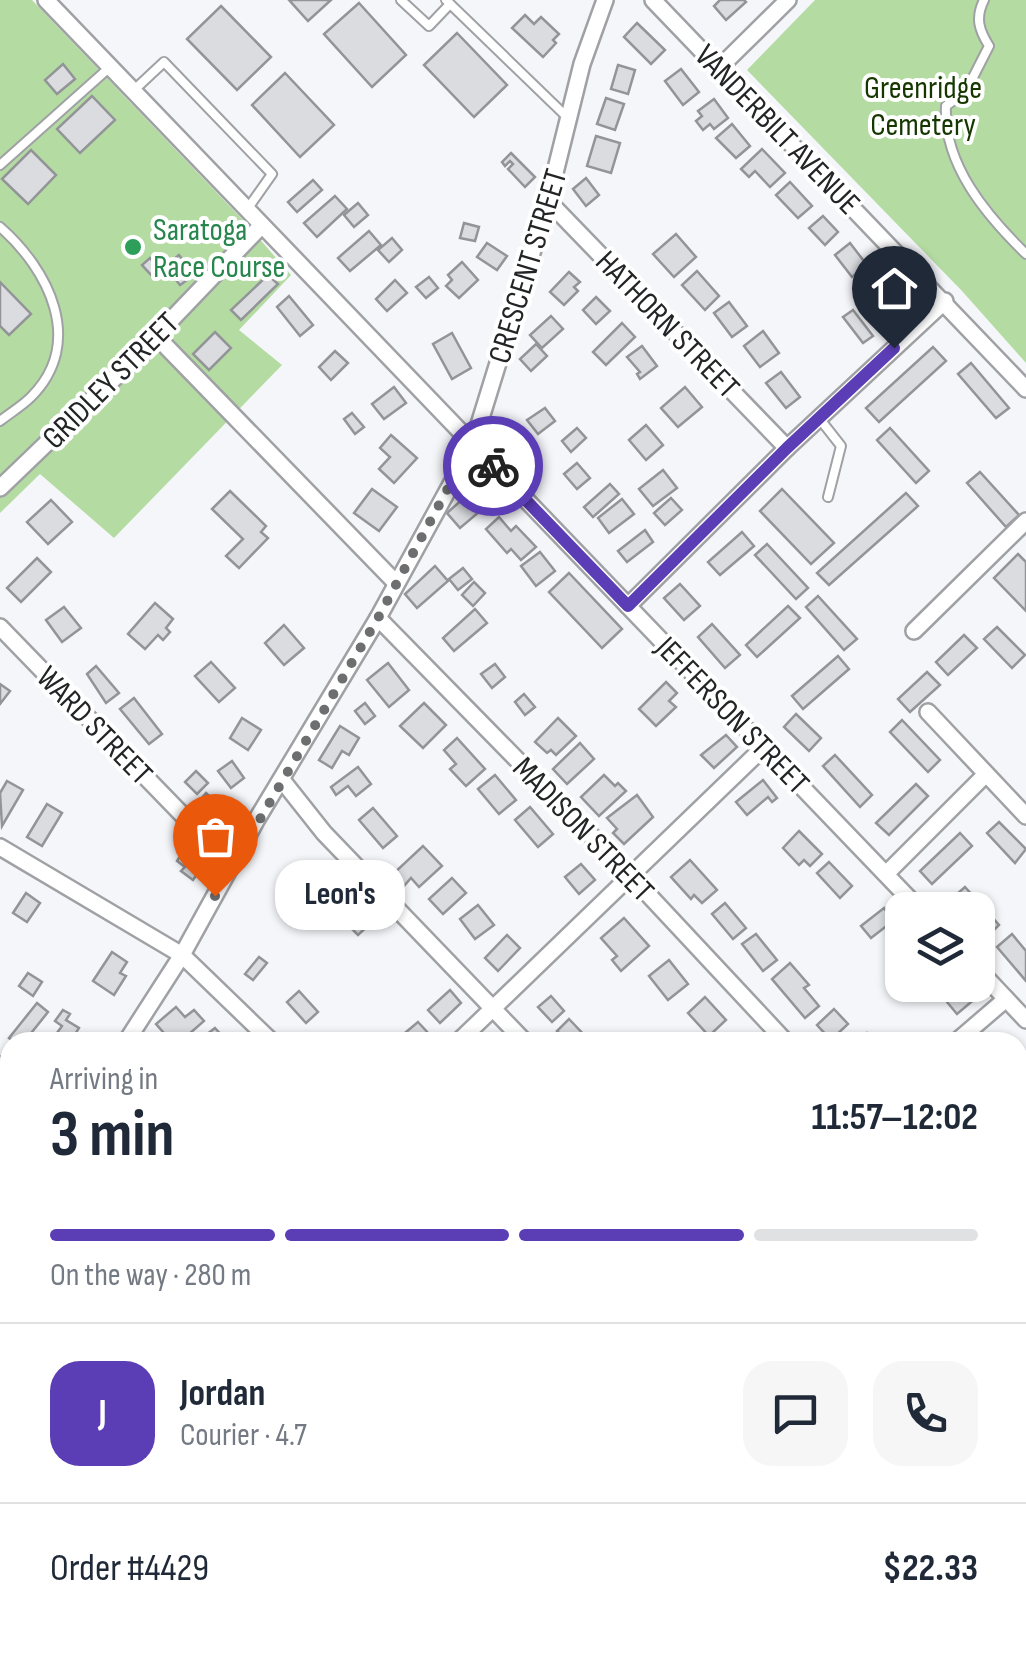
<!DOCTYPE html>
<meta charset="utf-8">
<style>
:root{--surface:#fff;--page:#f6f6f7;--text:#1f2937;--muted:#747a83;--line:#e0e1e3;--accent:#5b3db5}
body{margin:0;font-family:"Sofia Sans Condensed",sans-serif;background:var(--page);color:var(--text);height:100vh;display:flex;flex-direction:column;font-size:38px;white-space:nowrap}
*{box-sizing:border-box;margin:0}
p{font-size:32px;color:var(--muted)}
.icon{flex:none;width:55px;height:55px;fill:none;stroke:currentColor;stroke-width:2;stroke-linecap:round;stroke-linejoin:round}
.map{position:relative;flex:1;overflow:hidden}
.panel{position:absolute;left:0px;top:1032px;width:1028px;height:622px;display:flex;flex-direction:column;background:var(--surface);border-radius:30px 30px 0 0;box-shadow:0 2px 8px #0004}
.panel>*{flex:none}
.tools{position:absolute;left:885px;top:892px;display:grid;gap:20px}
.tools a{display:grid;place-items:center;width:110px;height:110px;border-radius:20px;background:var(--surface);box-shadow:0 2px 8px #0004;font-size:50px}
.pin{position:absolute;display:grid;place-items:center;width:85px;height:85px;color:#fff;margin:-102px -42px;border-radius:50% 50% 50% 0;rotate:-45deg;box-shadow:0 0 10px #0007}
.pin .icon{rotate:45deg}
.courier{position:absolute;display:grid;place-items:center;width:100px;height:100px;margin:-50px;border:8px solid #5b3db5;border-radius:50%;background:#fff;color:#222;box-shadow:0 2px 12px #0007}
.bubble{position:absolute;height:70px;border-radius:30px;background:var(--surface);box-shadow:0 2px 8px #0004;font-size:32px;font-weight:700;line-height:70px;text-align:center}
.head em{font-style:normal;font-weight:700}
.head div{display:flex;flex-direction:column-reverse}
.head{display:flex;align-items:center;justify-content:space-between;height:170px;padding:0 50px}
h1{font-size:65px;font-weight:700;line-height:75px}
.bar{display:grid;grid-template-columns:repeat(4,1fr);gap:15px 10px;align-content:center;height:120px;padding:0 50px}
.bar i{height:12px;border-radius:8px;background:var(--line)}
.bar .active{background:var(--accent)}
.bar p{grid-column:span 4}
.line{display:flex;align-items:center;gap:25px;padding:0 50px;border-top:2px solid var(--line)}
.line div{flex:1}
.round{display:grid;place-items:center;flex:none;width:105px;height:105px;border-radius:30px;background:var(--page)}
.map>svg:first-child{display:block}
.green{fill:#b4dca2}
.building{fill:#dbdce0;stroke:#939498;stroke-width:2.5}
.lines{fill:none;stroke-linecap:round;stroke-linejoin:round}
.service-casing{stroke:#a0a1a4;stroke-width:12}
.minor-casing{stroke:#a0a1a4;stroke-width:20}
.tertiary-casing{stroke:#a0a1a4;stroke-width:25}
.service{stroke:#fff;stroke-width:8}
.minor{stroke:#fff;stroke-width:15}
.tertiary{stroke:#fff;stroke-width:20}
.done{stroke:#6c6e70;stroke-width:10;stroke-dasharray:0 18}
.route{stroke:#5b3db5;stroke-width:12}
.leisure-dot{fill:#2e9e5b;stroke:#fff;stroke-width:4}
.labels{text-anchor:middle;stroke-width:8;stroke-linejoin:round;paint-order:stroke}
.park-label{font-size:32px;fill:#163700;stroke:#fff}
.street-label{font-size:32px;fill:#232425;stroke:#fff}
.leisure-label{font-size:32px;fill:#27864d;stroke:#fff;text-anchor:start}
</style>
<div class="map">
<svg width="1026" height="1653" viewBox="0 0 1026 1653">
<rect width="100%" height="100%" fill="#f5f6fa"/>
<g class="green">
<path d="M0,0H32L243,220L291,275L239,330L282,365L114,538L40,474L0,513Z"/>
<path d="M815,0H1026V363L962,291L747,70Z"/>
<path d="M2,1216L10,1219V1403L0,1395Z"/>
<path d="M0,1501L10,1507V1645H398L412,1653H0Z"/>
</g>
<g class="building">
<path d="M289,0H331L308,21Z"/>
<path d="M720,0H744L746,2L726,20L714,6Z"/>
<path d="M359,3L406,55L372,87L324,34Z"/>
<path d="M221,6L271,57L237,90L187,39Z"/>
<path d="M525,15L534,24L541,17L559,34L553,40L556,43L543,57L512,28Z"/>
<path d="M637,23L665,50L651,64L624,37Z"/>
<path d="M457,33L507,85L474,117L424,65Z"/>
<path d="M63,64L75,79L57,94L45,80Z"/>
<path d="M618,65L635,70L628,94L611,89Z"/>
<path d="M681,69L699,92L683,105L665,81Z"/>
<path d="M285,73L334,125L300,157L252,105Z"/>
<path d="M92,96L115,120L80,153L57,129Z"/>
<path d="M606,98L624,104L615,130L597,124Z"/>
<path d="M714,99L728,118L714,129L710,124L703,130L696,121L702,116L698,111Z"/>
<path d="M732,124L750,146L736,158L716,138Z"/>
<path d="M596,136L620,143L611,173L587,166Z"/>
<path d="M762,149L785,173L770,187L755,171L749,177L741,169Z"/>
<path d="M31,150L56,175L28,204L2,179Z"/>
<path d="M511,153L535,177L525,187L508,169L513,164L510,161L505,166L502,162Z"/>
<path d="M586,178L599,195L586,206L573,189Z"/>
<path d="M313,180L322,190L297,212L288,202Z"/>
<path d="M790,182L812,206L798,218L776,195Z"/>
<path d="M335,196L347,209L317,237L304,223Z"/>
<path d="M358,203L368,215L354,227L344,215Z"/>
<path d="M823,216L838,232L825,245L809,228Z"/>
<path d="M464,223L479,227L475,241L460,238Z"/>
<path d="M369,231L381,245L350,271L338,258Z"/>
<path d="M676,234L696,257L674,277L653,254Z"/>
<path d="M392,238L402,250L389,262L378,250Z"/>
<path d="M487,243L507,256L497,270L477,257Z"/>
<path d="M850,243L867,265L852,277L835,255Z"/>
<path d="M179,255L194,275L180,285L165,266Z"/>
<path d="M150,258L161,271L153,277L142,265Z"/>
<path d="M462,262L478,280L459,298L446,286L452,280L448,275Z"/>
<path d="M697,271L719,296L705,310L682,285Z"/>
<path d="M569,272L580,282L574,287L578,291L564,305L550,292Z"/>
<path d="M883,272L902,295L883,310L867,284Z"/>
<path d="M268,275L278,284L241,320L231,310Z"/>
<path d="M429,277L438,288L426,298L416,287Z"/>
<path d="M395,280L407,293L387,311L376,299Z"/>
<path d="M0,282L31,314L9,335L0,326Z"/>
<path d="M289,296L313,325L300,336L277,307Z"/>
<path d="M596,297L610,311L596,324L583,310Z"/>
<path d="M729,302L747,326L732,337L714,313Z"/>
<path d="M853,310L873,336L863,343L843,317Z"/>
<path d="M551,316L563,329L542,348L530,335Z"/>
<path d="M622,323L635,337L606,365L593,352Z"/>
<path d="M763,331L779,353L760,367L744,346Z"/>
<path d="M215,332L231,348L209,370L193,354Z"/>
<path d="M452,333L471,368L452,379L433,344Z"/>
<path d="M536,344L547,356L531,371L520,359Z"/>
<path d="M642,346L657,366L640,379L637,374L640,372L627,357Z"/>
<path d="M933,347L946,361L879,422L866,408Z"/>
<path d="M335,351L348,363L331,380L319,367Z"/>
<path d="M971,363L1009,408L996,418L958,374Z"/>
<path d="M781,372L800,397L786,408L766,383Z"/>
<path d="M394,387L406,403L384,419L372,404Z"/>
<path d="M685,387L702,407L678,427L661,408Z"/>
<path d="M545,408L555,421L538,434L527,420Z"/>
<path d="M352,413L364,427L355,434L344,419Z"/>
<path d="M646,425L663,445L646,460L629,440Z"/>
<path d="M577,428L586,438L571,452L562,441Z"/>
<path d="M890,428L929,471L916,483L877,440Z"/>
<path d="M391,435L417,458L394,483L379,469L390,457L380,448Z"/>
<path d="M577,463L590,478L577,489L564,474Z"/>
<path d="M663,470L677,488L653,506L639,489Z"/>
<path d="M980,472L1019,515L1006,527L967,483Z"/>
<path d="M610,484L619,494L593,517L584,507Z"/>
<path d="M475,488L485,500L475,508L479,512L460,528L447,513Z"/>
<path d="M372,489L397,507L379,531L354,513Z"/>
<path d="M782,489L834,543L811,564L760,511Z"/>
<path d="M230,491L266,526L261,532L268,538L239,568L226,556L243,539L212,509Z"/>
<path d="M906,493L918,506L829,585L817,573Z"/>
<path d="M671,498L682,510L665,525L654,513Z"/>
<path d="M622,499L634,514L609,533L598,518Z"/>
<path d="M51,500L72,522L48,544L27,522Z"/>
<path d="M499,517L511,531L516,526L536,547L521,560L511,549L507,553L486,529Z"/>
<path d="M645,530L653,542L627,562L618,551Z"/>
<path d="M742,532L754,546L720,575L708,562Z"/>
<path d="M767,544L808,588L796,599L755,555Z"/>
<path d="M540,552L555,571L536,586L521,566Z"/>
<path d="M1018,554L1026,562V611L994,578Z"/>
<path d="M37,558L51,572L21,602L7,588Z"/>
<path d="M435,566L448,581L417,608L405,594Z"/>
<path d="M463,568L472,579L458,590L449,579Z"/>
<path d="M569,573L622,629L602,648L549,592Z"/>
<path d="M474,582L485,593L473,606L462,595Z"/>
<path d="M680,584L700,606L684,620L664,598Z"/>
<path d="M818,596L857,639L844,650L806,607Z"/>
<path d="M155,603L173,619L166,628L170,632L163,640L158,635L145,649L128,634Z"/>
<path d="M788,606L800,618L757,657L746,645Z"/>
<path d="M64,607L81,628L62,642L46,620Z"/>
<path d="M475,609L487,623L454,651L443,638Z"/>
<path d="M712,624L740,655L725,668L698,637Z"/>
<path d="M284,625L304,648L284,665L265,643Z"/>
<path d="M997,627L1025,655L1012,668L984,639Z"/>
<path d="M964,635L977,648L948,675L936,662Z"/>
<path d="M838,656L849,669L803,709L792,696Z"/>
<path d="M211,662L235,688L219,702L195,676Z"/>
<path d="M388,663L409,690L389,707L367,680Z"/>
<path d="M495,664L505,677L492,688L481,674Z"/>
<path d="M96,666L119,693L106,703L87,674Z"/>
<path d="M927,672L940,685L910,712L898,699Z"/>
<path d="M666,682L677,693L669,701L676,707L656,726L639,709Z"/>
<path d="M0,684L10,691L0,704Z"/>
<path d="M524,694L535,707L525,715L515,702Z"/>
<path d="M134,698L162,734L149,744L120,709Z"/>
<path d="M365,703L375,716L365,724L355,711Z"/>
<path d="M424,703L446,725L423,748L400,726Z"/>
<path d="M796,714L821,738L809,751L784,727Z"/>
<path d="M242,718L261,730L248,750L230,738Z"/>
<path d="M558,718L576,736L556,755L551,750L547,753L535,742Z"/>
<path d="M902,720L940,760L928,772L890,732Z"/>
<path d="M340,726L359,738L349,755L342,751L332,768L319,760Z"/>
<path d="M726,735L737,747L714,768L701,755Z"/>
<path d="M457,738L485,769L466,786L450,769L456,764L444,750Z"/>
<path d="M580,743L594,759L567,784L553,769Z"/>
<path d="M835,755L872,795L860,807L823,766Z"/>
<path d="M232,761L244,778L231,788L218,771Z"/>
<path d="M358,767L371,784L356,796L348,786L336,795L331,787Z"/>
<path d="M196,771L208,783L197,794L185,782Z"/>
<path d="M495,775L516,800L499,814L478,789Z"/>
<path d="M604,775L615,786L618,783L626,791L599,816L581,797Z"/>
<path d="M763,780L777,798L772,802L768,797L747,815L736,802Z"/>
<path d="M7,781L23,790L2,826L0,793Z"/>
<path d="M916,784L928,796L889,835L876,823Z"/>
<path d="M206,793L230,817L220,828L196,805Z"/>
<path d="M637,795L653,817L624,844L613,833L617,829L607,818Z"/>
<path d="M47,804L62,813L42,846L27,837Z"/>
<path d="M530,807L553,834L538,847L515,820Z"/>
<path d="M373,808L397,836L383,848L359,820Z"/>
<path d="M999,822L1026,849L1015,863L987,833Z"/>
<path d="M799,831L822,854L810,866L804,860L799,865L783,848Z"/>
<path d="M960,833L972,846L932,884L920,871Z"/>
<path d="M423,846L442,866L419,887L411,878L404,886L393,874Z"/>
<path d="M184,850L204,864L193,880L181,871L185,867L177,861Z"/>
<path d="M690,860L717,890L702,903L694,895L691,899L671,877Z"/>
<path d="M829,862L852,886L840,898L817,873Z"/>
<path d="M581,864L595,880L579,894L565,877Z"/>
<path d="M452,878L466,893L443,914L429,899Z"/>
<path d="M965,887L999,925L985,939L978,931V910H959L950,900Z"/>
<path d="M26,893L40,903L27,922L13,913Z"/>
<path d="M725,903L746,928L733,939L712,914Z"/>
<path d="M478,905L494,925L475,939L460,919Z"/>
<path d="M359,908L372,922L358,935L345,922Z"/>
<path d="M884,908L893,921L871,938L861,926Z"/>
<path d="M624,918L649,946L621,971L612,960L617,956L601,938Z"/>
<path d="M756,934L777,960L763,971L742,944Z"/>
<path d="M1012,934L1026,951V981L997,947Z"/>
<path d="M507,935L520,948L498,971L485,958Z"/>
<path d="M112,952L127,962L120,973L126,976L114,995L93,981Z"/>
<path d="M259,957L267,963L253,980L245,974Z"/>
<path d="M669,960L688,984L668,1000L649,976Z"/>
<path d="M790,963L809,985L804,988L819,1006L805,1018L772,979Z"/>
<path d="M28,973L42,982L33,996L19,986Z"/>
<path d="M967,985L977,997L957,1014L947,1002Z"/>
<path d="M450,990L461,1003L440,1023L428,1010Z"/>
<path d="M299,991L318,1012L306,1023L287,1002Z"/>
<path d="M551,996L564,1011L552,1022L538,1007Z"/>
<path d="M705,997L726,1020L709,1036L688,1013Z"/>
<path d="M37,1003L48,1012L24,1042H14L9,1038Z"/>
<path d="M176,1007L185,1017L194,1010L204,1021L180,1042H172L156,1024Z"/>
<path d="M834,1009L848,1024L831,1040L817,1025Z"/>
<path d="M63,1010L70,1014L66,1020L79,1028L70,1042L54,1037L62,1026L55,1021Z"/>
<path d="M569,1019L587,1038L583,1042H568L557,1031Z"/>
<path d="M418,1022L430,1035L421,1042H404L399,1038Z"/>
<path d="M215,1028L225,1039L221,1042H197Z"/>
<path d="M867,1033L878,1042H858Z"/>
<path d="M10,1130V1165L0,1158V1145Z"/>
<path d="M1026,1145V1166L1018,1174V1149L1019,1151Z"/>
<path d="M1026,1189V1235L1023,1238L1018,1232V1223L1022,1218L1018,1213V1197Z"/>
<path d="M1019,1317L1026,1326V1335L1018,1342Z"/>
<path d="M6,1419L10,1421V1472L0,1489V1428Z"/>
<path d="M1018,1584L1026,1600L1018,1606Z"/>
<path d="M396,1645H419L409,1653H402Z"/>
<path d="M528,1645L519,1653H512L506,1646Z"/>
<path d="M550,1645H554L561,1653H541Z"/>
<path d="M637,1645H654L647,1653H631Z"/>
<path d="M938,1645H944L950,1651L933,1653Z"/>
<path d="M983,1645H990L996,1653H972Z"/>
</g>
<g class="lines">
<defs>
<g id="service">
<path d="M401,0L429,26L450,4"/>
<path d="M446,0L569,119"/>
<path d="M984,0C975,18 979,30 989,46L966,91L946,106C943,164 986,215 1026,254"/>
<path d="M133,91L164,62L272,174L246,211"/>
<path d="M0,165L110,67"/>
<path d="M0,227C48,269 86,342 31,397C22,406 10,413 0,421"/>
<path d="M819,418L841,446L828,497"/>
</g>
<g id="minor">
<path d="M46,0L920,910"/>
<path d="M653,0L1026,389"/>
<path d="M719,68L788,0"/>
<path d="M548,201L787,448"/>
<path d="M156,336L396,583"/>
<path d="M0,488L127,366L261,226"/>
<path d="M628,606L787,448L945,301"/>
<path d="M378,618L630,875L786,1042"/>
<path d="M0,627L232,866"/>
<path d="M914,631L1026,521"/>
<path d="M928,712L1026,816"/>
<path d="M282,780L324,833L525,1042"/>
<path d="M0,847L182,955L272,1042"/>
<path d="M886,874L986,774"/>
<path d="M978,969L1026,1020"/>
<path d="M126,1042L182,955L257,819L378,618L473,444L548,201L582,64L605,0"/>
<path d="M458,1042L764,747"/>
<path d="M956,1042L1006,999"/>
<path d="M0,1065L10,1071"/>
<path d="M0,1261L10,1243"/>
<path d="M1018,1287L1026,1296"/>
<path d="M1018,1458L1026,1450"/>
<path d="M1018,1561L1026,1570"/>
<path d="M575,1645L583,1653"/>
<path d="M709,1645L716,1653"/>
<path d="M837,1645L845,1653"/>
<path d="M316,1653L325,1645"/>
<path d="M817,1653L825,1645"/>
</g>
<g id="tertiary">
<path d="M0,1527L10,1533"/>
<path d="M197,1645L211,1653"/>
</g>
</defs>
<use href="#service" class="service-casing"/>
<use href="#minor" class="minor-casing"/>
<use href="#tertiary" class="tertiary-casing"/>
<use href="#service" class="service"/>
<use href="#minor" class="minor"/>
<use href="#tertiary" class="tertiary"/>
</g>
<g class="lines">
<path class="done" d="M215,896L378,618L472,444L493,466"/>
<path class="route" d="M493,466L628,606L787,448L894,348"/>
</g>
<circle class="leisure-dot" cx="133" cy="247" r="10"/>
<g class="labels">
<g class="park-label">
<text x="923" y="98">Greenridge<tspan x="923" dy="37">Cemetery</tspan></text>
</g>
<g class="street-label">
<text transform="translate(778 129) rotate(46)" y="11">VANDERBILT AVENUE</text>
<text transform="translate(527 266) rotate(-73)" y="11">CRESCENT STREET</text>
<text transform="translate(668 324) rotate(46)" y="11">HATHORN STREET</text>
<text transform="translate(110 380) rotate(-45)" y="11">GRIDLEY STREET</text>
<text transform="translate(733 715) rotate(46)" y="11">JEFFERSON STREET</text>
<text transform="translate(95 725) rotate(46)" y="11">WARD STREET</text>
<text transform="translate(584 829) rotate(46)" y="11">MADISON STREET</text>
</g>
<g class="leisure-label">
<text x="153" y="240">Saratoga<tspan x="153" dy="37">Race Course</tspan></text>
</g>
</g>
</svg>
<div class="tools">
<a><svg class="icon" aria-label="layers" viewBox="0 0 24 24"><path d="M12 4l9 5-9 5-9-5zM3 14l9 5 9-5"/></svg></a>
</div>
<div class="pin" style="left:215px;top:896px;background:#ea580c"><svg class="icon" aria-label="bag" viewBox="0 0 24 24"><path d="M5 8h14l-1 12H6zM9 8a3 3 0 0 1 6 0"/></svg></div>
<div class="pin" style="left:894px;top:348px;background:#1f2937"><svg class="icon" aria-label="home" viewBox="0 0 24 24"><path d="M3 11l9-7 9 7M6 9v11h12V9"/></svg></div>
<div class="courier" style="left:493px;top:466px"><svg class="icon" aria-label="bike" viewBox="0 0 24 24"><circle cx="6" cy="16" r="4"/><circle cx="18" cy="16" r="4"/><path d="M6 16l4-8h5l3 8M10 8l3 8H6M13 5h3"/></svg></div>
<div class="bubble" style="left:275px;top:860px;width:130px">Leon's</div>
<section class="panel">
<div class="head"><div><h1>3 min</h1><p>Arriving in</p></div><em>11:57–12:02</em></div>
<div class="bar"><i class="active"></i><i class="active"></i><i class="active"></i><i></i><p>On the way · 280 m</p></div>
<div class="line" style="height:180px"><b class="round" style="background:var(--accent);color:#fff">J</b><div><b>Jordan</b><p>Courier · 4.7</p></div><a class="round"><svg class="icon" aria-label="chat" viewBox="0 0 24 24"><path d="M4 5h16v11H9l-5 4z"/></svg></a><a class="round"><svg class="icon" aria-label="phone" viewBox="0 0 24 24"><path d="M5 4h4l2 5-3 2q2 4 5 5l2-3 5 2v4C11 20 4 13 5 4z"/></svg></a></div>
<div class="line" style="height:130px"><div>Order #4429</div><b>$22.33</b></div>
</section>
</div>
